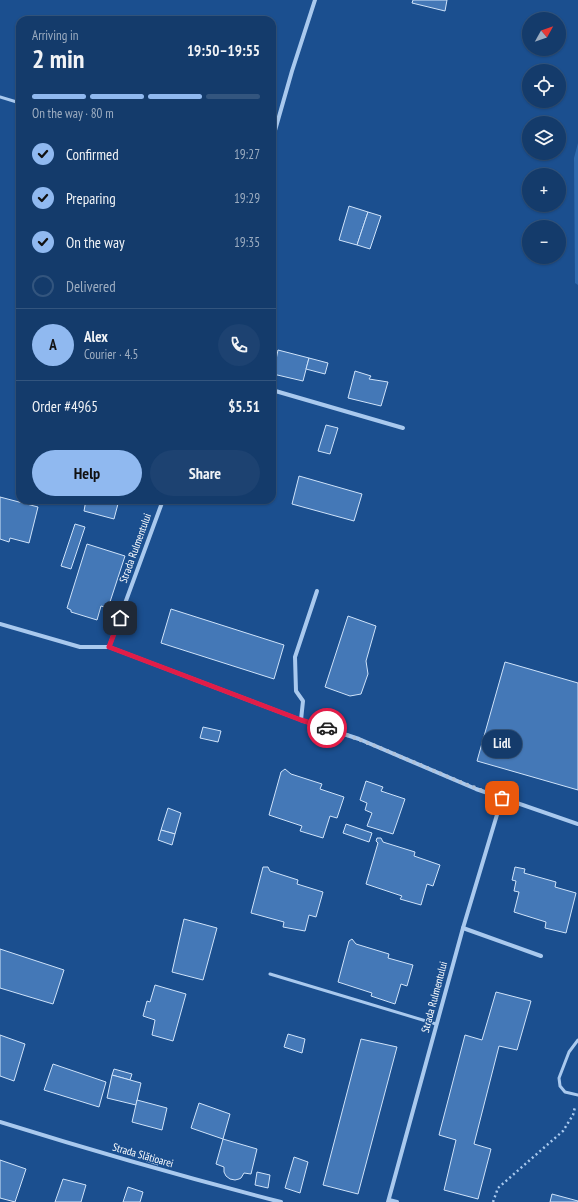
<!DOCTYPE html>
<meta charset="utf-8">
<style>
:root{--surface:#143b6b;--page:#1d4271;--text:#f1f3f6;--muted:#9dadc1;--line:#33557e;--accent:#90b9f0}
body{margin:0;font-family:"PT Sans Narrow",sans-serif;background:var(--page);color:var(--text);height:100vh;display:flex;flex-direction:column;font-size:15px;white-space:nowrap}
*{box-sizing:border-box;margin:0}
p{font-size:13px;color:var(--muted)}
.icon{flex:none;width:22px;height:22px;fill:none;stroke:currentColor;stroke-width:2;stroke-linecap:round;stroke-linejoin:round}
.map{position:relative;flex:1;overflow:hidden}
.sheet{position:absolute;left:16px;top:16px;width:260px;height:488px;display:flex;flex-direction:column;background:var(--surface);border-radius:12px;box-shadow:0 1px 3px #0004,0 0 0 1px var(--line)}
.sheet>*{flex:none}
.needle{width:26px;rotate:50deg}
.fabs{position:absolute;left:522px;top:12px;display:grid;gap:8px}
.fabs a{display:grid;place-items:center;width:44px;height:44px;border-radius:50%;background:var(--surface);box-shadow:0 1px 3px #0004,0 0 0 1px var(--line);font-size:20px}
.pin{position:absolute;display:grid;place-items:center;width:34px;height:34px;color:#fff;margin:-17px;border-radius:8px;box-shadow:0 2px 6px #0006}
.courier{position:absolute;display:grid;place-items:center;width:40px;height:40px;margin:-20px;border:3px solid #e11d48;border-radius:50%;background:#fff;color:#222;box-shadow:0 1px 5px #0007}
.bubble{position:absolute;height:28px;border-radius:14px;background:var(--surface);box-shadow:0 1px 3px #0004,0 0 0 1px var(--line);font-size:13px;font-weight:700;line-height:28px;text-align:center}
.head em{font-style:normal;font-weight:700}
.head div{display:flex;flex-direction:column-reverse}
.head{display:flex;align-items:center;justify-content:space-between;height:68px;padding:0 16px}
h1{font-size:26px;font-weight:700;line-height:30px}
.bar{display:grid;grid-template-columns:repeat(4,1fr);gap:6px 4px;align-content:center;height:48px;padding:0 16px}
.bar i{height:5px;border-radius:3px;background:var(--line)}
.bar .active{background:var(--accent)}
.bar p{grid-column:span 4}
.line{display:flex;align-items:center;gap:10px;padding:0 16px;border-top:1px solid var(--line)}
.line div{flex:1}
.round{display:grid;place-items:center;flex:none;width:42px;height:42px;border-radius:21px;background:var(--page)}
ol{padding:0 16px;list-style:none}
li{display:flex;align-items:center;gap:12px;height:44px}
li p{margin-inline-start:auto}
li .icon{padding:4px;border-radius:50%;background:var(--accent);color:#111;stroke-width:4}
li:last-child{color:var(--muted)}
li i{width:22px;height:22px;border:2px solid var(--line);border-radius:50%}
.button{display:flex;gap:8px;margin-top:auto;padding:8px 16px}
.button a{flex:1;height:46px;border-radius:24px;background:var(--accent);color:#111;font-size:16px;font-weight:700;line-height:46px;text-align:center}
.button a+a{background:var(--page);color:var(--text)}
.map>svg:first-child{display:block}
.green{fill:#2e69ad}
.building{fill:#4478b7;stroke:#cfe3fa}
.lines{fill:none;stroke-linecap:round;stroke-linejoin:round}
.path{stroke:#a9c9ee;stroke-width:2.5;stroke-dasharray:2 3;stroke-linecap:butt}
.lane{stroke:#a9c9ee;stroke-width:3}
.street{stroke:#a9c9ee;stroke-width:4}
.done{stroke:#afc1d8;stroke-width:4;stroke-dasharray:0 7.2}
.route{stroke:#e11d48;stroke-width:5}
.labels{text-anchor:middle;stroke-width:3;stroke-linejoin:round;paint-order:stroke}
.street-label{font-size:11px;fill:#fff;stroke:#1b4f8f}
</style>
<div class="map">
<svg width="578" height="1202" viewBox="0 0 578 1202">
<rect width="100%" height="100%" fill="#1b4f8f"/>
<path class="green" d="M578,143V285L575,283L574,158Z"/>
<g class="building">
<path d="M413,0H447L445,11L412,3Z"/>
<path d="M349,206L368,212L357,245L339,240Z"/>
<path d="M368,212L381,216L370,249L357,245Z"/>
<path d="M278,350L309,358L303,381L273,374Z"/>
<path d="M309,358L328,363L325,374L306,369Z"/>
<path d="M355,371L371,376L369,379L388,382L381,406L348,398Z"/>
<path d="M326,425L338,428L330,454L318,451Z"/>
<path d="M299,476L362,494L354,521L292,504Z"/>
<path d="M0,497L38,507L29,543L10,538L9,542L0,539Z"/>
<path d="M86,500H119L114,519L84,511Z"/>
<path d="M75,524L85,527L71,569L61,566Z"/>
<path d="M87,544L125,556L108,608L101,606L97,620L71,612V610L67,608Z"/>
<path d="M171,609L284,645L274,679L161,643Z"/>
<path d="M348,616L376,626L366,661L368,674L361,694L350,696L325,687Z"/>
<path d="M505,662L578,683V790L477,761Z"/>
<path d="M203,727L221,731L218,742L200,738Z"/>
<path d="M285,769L291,774L322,784L320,789L344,797L337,818L330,816L323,838L300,831L302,826L269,815L281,772Z"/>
<path d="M366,781L383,787L381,791L405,799L393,834L367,826L372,813L365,810L367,803L360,800Z"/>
<path d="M168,808L181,813L175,834L161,830Z"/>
<path d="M346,824L372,833L369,842L343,833Z"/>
<path d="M161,830L175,834L172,845L158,840Z"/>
<path d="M377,838H381L383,842L415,852L414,856L440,865L433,886L427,884L421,905L400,899L402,896L366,884L378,843L376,841Z"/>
<path d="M263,867H268L270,871L298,880L297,884L323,892L316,917L309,915L305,931L283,927L284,922L251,913Z"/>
<path d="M515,867L525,869L524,873L556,882L555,887L576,893L566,933L545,928L546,922L514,912L519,892L514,891L516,881L512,880Z"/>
<path d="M184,919L217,928L203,980L172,972Z"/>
<path d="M352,939L356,944L389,954L388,958L413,965L407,986L401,984L395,1004L371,996L372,993L338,982L349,941Z"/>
<path d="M0,949L64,970L53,1004L0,988Z"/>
<path d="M155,985L186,994L173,1041L152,1035L155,1020L143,1016L147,1001L150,1002Z"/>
<path d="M496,992L531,1001L517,1050L499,1046L474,1144L491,1149L478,1199L444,1190L456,1140L439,1135L465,1035L482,1040Z"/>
<path d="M288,1034L305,1039L302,1053L284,1047Z"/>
<path d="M0,1035L25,1044L14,1081L0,1076Z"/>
<path d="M361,1039L397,1047L358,1194L323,1185Z"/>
<path d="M53,1064L106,1082L99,1107L44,1090Z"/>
<path d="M114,1069L132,1074L130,1080L112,1075Z"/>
<path d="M112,1075L141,1083L136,1105L107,1098Z"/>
<path d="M137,1100L167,1108L162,1130L132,1122Z"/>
<path d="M199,1103L230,1114L223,1139L191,1128Z"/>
<path d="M223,1139L257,1149L251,1174L244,1173L241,1178L239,1179L235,1180L230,1179L226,1176L224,1172V1167L216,1164Z"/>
<path d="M148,1154L160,1158L158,1165L146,1161Z"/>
<path d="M294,1157L308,1162L300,1193L285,1188Z"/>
<path d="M0,1160L26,1169L15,1202L0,1198Z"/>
<path d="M257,1172L270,1175L268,1188L255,1185Z"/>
<path d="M63,1179L86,1185L81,1202H55Z"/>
<path d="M128,1187L143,1192L140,1202H123Z"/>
<path d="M552,1194L578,1201V1202H550Z"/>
</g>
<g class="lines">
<path class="path" d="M493,1202L498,1188L563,1131L573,1115L575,1107"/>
<g class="lane">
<path d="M0,97L20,103"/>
<path d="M270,974L436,1024"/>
<path d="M578,1040L569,1052L559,1078L560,1086L565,1092L578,1095"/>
</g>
<g class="street">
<path d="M272,141L292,71L315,0"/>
<path d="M272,390L403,428"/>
<path d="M0,624L80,647H109L301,720L359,739L476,789L578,824"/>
<path d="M109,647L163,500"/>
<path d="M301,720L303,701L296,691L295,657L317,591"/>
<path d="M463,928L541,956"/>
<path d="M0,1122C93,1151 187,1178 281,1202"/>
<path d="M389,1200L397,1202"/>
<path d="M388,1202L463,928L502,798"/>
</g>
</g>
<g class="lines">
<path class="done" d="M327,728C387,748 443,777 502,798"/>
<path class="route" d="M120,618L109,647L301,720L327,728"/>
</g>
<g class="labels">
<g class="street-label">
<text transform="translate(135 548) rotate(-70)" y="4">Strada Rulmentului</text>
<text transform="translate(434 997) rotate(-75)" y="4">Strada Rulmentului</text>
<text transform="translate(143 1155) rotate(16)" y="4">Strada Slătioarei</text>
</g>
</g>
</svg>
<div class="fabs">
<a><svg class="needle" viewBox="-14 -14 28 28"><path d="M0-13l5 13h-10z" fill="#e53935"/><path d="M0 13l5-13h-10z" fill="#9dadc1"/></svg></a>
<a><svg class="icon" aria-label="locate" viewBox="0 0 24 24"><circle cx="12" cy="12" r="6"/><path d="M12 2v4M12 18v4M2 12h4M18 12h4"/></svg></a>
<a><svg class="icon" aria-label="layers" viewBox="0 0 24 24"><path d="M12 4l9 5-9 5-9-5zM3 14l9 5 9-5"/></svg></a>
<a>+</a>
<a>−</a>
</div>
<div class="pin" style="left:502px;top:798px;background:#ea580c"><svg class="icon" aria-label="bag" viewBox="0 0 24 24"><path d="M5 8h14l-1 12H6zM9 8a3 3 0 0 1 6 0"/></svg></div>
<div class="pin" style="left:120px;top:618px;background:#1f2937"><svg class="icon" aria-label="home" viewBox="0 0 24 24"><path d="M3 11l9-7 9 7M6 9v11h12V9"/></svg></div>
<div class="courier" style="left:327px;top:728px"><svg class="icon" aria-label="car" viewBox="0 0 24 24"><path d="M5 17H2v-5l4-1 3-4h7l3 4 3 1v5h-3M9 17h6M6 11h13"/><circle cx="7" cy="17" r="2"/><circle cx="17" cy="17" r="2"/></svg></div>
<div class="bubble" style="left:482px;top:730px;width:40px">Lidl</div>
<section class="sheet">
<div class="head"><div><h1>2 min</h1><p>Arriving in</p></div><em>19:50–19:55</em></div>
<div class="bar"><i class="active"></i><i class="active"></i><i class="active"></i><i></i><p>On the way · 80 m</p></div>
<ol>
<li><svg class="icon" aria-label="check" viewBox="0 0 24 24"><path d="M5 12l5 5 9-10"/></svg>Confirmed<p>19:27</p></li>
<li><svg class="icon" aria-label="check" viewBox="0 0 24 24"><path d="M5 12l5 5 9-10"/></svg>Preparing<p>19:29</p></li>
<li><svg class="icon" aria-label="check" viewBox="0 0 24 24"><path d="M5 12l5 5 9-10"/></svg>On the way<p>19:35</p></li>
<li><i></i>Delivered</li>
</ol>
<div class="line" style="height:72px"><b class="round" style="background:var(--accent);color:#111">A</b><div><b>Alex</b><p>Courier · 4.5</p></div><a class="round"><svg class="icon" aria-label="phone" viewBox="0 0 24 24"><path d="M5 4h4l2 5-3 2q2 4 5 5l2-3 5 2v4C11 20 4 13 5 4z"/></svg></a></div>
<div class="line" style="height:52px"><div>Order #4965</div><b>$5.51</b></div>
<div class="button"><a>Help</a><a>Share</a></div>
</section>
</div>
